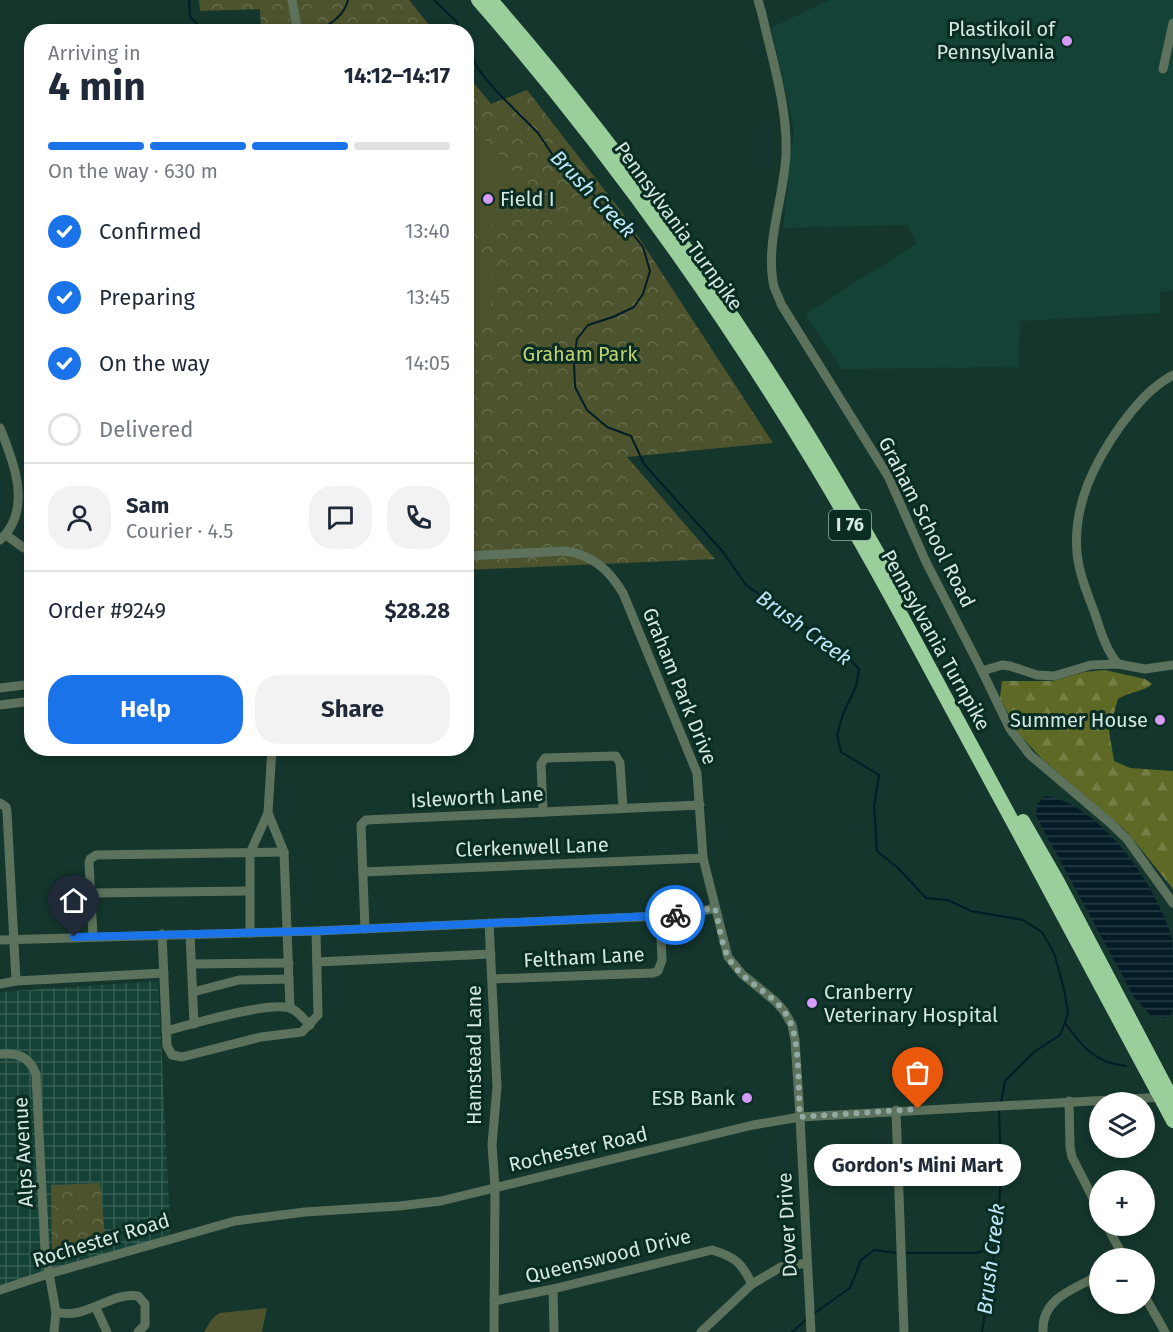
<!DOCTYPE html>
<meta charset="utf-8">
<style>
:root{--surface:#fff;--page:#f2f2f3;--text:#1f2937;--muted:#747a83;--line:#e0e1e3;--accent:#1a73e8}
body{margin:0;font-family:"Fira Sans",sans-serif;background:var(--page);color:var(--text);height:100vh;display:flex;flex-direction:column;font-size:22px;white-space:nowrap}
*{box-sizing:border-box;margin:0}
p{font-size:20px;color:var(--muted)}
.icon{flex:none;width:33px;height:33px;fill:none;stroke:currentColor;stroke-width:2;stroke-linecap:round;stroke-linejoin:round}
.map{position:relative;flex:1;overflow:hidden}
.details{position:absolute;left:24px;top:24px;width:450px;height:732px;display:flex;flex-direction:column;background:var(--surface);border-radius:24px;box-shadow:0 3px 9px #0003}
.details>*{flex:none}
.tools{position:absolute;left:1089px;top:1092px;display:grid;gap:12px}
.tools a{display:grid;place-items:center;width:66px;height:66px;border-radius:50%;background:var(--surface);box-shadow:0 3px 9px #0003;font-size:30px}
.pin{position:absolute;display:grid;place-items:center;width:51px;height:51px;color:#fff;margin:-62px -26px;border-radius:50% 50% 50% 0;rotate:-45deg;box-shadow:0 0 6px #0007}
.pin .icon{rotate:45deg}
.courier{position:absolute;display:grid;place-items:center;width:60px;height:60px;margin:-30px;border:4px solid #1a73e8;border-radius:50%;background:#fff;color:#222;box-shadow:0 2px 8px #0007}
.bubble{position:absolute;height:42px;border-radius:21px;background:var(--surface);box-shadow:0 3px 9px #0003;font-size:20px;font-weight:700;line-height:42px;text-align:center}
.overview em{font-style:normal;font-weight:700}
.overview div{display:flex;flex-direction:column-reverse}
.overview{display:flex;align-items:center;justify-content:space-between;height:102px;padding:0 24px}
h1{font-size:39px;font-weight:700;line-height:45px}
.bar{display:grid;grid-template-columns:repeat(4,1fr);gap:9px 6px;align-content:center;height:72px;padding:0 24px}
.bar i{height:8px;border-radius:4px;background:var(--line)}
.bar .current{background:var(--accent)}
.bar p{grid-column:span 4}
.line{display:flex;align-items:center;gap:15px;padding:0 24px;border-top:2px solid var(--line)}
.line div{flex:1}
.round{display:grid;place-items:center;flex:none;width:63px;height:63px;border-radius:24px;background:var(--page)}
ol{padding:0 24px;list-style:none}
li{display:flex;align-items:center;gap:18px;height:66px}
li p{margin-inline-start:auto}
li .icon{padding:6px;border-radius:50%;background:var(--accent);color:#fff;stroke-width:4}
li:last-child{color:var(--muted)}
li i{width:33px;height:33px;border:3px solid var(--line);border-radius:50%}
.primary-button{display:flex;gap:12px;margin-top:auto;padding:12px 24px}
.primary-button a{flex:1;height:69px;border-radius:24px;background:var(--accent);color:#fff;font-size:24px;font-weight:700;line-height:69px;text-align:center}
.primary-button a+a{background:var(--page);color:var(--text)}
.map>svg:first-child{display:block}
.built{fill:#154236}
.industrial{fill:url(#industrial-grid)}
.forest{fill:url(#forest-firs)}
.park{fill:url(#park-crowns)}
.pitch{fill:#4c532d}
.water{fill:url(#water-rules)}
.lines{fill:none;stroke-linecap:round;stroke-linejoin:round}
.stream{stroke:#041c27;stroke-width:2}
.minor{stroke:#5d725d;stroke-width:9}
.highway{stroke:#9acf9b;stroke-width:14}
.highway-bridge{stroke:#9acf9b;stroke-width:14}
.done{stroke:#91aaa3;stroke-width:6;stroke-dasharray:0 10.8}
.route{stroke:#1a73e8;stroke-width:8}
.poi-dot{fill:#d79bf9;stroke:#092c23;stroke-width:2}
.labels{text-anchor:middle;stroke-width:6;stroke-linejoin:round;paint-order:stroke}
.shield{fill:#092c23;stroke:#98b0a9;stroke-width:1.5}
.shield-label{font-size:18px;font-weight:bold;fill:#d5e8e2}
.poi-label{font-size:20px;fill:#d5e8e2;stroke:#092c23;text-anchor:end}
.street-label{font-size:20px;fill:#d5e8e2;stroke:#092c23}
.park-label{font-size:20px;fill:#c1d172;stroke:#092c23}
.water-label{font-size:21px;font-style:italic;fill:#bee6f9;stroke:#092c23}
</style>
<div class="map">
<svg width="1173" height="1332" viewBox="0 0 1173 1332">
<defs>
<pattern id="industrial-grid" width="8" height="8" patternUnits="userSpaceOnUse" patternTransform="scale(1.5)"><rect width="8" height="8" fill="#154236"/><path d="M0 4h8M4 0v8" fill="none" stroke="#365d53"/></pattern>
<pattern id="forest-firs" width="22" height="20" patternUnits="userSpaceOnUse" patternTransform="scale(1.5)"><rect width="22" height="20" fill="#5f6926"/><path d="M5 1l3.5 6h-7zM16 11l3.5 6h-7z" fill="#757e45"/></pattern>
<pattern id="park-crowns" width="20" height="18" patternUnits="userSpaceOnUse" patternTransform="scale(1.5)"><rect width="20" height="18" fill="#4c532d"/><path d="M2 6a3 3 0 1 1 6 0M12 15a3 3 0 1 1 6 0" fill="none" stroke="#656c4b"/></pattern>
<pattern id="water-rules" width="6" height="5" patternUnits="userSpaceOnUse" patternTransform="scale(1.5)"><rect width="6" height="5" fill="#041c27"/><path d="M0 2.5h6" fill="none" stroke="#283d46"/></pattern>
</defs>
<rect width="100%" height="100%" fill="#14362d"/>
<path class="built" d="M829,0H1173V291L1160,292V313L1020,321L1018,367L841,369L805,314L916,244L908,225L783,228L794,129L771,28Z"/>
<path class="industrial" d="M158,981L171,1238L0,1291V992Z"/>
<path class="forest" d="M1105,670L1145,679L1152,684C1143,692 1128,692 1118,699L1109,731L1114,761L1130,768L1173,771V889L1128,833L1042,759L1019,734L1000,698L1002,681H1053L1084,672Z"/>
<g class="park">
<path d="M199,0H409L434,31H261L260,9L200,11Z"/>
<path d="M466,73L491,104L527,90L624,215L773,443L627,457L715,559L467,570Z"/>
<path d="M100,1183L106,1245L52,1253L51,1185Z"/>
</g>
<g class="pitch">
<path d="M467,133C511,143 508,184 510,220L467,230Z"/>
<path d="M467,253L491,255C492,284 499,320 467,334Z"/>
<path d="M267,1308L262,1332H204L212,1319L219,1313Z"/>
</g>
<path class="water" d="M1045,796C1101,803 1158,888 1172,939C1173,953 1173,992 1173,1009L1171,1015L1165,1018L1151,1016L1134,997L1036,816L1037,805Z"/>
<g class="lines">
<g class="stream">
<path d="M189,0L190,17L205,32"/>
<path d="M434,0L457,22L461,32"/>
<path d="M314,32C329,26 344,16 348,0"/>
<path d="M466,42L478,69L496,91L538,133L560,166L584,182L608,214L629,229L643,247L650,271L643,294L634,307L613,317L588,325L577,339L574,362L575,387L587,410L607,427L631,436L644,464L723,552L746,585L847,656L859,669L856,687L843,714L837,735L841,752L879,775L874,807L877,851L898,868L926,898L948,900L971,911L1023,920L1042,932L1054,953L1064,989L1068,1014L1060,1035L1034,1052L1005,1081L1001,1103"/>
<path d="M1065,1023C1082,1047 1096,1063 1126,1066"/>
<path d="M904,1253H976L994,1248"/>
<path d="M812,1315L850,1288L861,1260L874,1250L898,1253"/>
<path d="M792,1332L808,1318"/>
<path d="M982,1332L997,1235L1001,1176L999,1108"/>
</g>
<g class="minor">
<path d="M292,0L298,32"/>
<path d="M758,0L762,14C772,59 788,108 786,155C784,197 766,240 773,282C774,290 779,297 781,304L888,476L926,562L982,671L1010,729L1030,755L1108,821L1127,839L1173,903"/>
<path d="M1163,69L1173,23"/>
<path d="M0,428C14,462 33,510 0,540"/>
<path d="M6,535L24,548L32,550"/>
<path d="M466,556L565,551C593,555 609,570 623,593L697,773L703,858L728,957L742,974L775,1001L784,1011L792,1025L795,1040L800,1117L811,1332"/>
<path d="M1118,664C1106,650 1101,632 1095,614C1088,595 1079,574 1077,553C1073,505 1094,463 1121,425C1137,404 1150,388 1173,375"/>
<path d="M982,671L1002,665L1010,666L1037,675L1054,676L1091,665L1118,664L1145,669L1173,665"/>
<path d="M0,688L32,684"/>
<path d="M0,705L32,701"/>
<path d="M272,748L268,813L284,852L290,1008"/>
<path d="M0,803L6,807L7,812L16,981"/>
<path d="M543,812L541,764L545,758L616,756L620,763L623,808"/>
<path d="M363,872L703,858"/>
<path d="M91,893L250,891"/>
<path d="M489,923L497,1087L492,1145L495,1187L494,1332"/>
<path d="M365,929L361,825L366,820L700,805"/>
<path d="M250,933V853L268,813"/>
<path d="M162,934L167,1046L172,1055L182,1057L261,1037L302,1032L318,1015L316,931"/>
<path d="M190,934L194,1024"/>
<path d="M93,936L89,863L90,859L96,855L284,852"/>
<path d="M0,940L316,931L662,916L694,913L715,908"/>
<path d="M317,962L491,954"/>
<path d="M192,964L289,963"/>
<path d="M492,979L653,973L658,971L662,960L660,916"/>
<path d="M0,984L16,981L164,973"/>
<path d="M193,992L239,980L289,979"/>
<path d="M166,1031C189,1025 274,999 292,1009C299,1012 304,1020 310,1025"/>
<path d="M0,1054C18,1053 29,1056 36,1074L45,1251L56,1312L54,1332"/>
<path d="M1069,1101L1070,1147L1072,1157L1100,1212"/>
<path d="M896,1110L904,1332"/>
<path d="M1107,1226L1124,1258"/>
<path d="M553,1289L554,1332"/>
<path d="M0,1290L48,1274L235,1221L305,1212L399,1206L441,1201L753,1125L800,1117L1164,1097"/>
<path d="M1144,1295L1165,1332"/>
<path d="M494,1301L553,1289L712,1250C735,1257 741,1262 752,1284"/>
<path d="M96,1308L107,1332"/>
<path d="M56,1312C87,1320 109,1292 138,1296L145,1304V1325L138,1332"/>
<path d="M701,1332L752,1284L781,1267L807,1263"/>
<path d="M1043,1332C1041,1298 1074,1289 1100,1275"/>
</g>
<g class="highway">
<path d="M478,0C604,144 717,302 816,466C865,547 910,631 955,715C1023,840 1090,966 1157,1091"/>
<path d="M491,0C650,182 785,383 901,595"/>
<path d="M1023,821L1058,882L1168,1091"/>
<path d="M1163,1102L1173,1121"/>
</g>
<g class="highway-bridge">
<path d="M1157,1091L1163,1102"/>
<path d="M1168,1091L1173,1099"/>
</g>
</g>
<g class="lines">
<path class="done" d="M675,915L715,908C719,923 721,943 728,957C743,985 780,994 791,1024C800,1048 798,1090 800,1117L918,1109"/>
<path class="route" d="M74,937L316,931L675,915"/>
</g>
<g class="poi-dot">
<circle cx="1067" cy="41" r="6"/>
<circle cx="488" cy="199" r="6"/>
<circle cx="1160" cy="720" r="6"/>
<circle cx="812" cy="1003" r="6"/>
<circle cx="747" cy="1098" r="6"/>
</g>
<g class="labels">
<rect class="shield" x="829" y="510" width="42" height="30" rx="4.5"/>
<g class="shield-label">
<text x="850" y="531">I 76</text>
</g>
<g class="poi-label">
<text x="1055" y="36">Plastikoil of<tspan x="1055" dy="23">Pennsylvania</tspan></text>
<text x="500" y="206" text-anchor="start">Field I</text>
<text x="1148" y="727">Summer House</text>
<text x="824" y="999" text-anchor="start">Cranberry<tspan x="824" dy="23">Veterinary Hospital</tspan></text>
<text x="735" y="1105">ESB Bank</text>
</g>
<g class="street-label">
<text transform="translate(679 226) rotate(54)" y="7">Pennsylvania Turnpike</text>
<text transform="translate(927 522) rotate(63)" y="7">Graham School Road</text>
<text transform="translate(936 640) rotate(61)" y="7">Pennsylvania Turnpike</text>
<text transform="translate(680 686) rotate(68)" y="7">Graham Park Drive</text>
<text transform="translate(477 797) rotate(-3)" y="7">Isleworth Lane</text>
<text transform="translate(532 847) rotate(-2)" y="7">Clerkenwell Lane</text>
<text transform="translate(584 957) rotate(-3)" y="7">Feltham Lane</text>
<text transform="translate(474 1055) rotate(-90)" y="7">Hamstead Lane</text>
<text transform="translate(578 1149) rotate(-13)" y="7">Rochester Road</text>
<text transform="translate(23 1152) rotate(-93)" y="7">Alps Avenue</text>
<text transform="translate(787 1225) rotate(-93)" y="7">Dover Drive</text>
<text transform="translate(101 1240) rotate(-17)" y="7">Rochester Road</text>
<text transform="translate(608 1256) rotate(-14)" y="7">Queenswood Drive</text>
</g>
<g class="park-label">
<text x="580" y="361">Graham Park</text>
</g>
<g class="water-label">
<text transform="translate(593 194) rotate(46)" y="7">Brush Creek</text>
<text transform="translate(804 628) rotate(36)" y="7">Brush Creek</text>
<text transform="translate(991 1259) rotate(-83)" y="7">Brush Creek</text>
</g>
</g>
</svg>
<div class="tools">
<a><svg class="icon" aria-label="layers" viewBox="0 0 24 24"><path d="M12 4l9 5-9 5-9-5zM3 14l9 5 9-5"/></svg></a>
<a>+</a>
<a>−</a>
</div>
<div class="pin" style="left:918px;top:1109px;background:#ea580c"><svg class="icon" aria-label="bag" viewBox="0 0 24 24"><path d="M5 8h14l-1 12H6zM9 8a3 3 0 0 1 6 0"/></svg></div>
<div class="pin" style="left:74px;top:937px;background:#1f2937"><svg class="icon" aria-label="home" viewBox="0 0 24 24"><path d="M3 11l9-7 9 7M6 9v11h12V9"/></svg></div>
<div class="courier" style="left:675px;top:915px"><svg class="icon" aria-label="bike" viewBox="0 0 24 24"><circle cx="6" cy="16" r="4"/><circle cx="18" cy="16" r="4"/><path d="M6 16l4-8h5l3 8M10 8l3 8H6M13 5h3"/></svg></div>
<div class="bubble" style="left:814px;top:1144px;width:207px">Gordon's Mini Mart</div>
<section class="details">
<div class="overview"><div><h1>4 min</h1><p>Arriving in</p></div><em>14:12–14:17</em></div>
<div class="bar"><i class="current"></i><i class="current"></i><i class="current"></i><i></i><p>On the way · 630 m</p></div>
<ol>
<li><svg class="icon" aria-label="check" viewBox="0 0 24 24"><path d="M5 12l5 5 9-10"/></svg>Confirmed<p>13:40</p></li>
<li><svg class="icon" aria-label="check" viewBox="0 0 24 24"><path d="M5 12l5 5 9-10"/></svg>Preparing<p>13:45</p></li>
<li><svg class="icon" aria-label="check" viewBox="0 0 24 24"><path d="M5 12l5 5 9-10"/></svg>On the way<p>14:05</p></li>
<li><i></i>Delivered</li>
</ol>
<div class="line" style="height:108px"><a class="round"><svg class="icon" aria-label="person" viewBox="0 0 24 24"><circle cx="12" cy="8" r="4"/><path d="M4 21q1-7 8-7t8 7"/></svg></a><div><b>Sam</b><p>Courier · 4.5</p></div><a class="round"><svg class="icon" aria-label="chat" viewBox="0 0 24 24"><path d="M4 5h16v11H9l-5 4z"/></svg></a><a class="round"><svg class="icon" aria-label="phone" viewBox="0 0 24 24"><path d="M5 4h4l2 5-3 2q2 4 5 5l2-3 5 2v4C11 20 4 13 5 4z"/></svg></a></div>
<div class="line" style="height:78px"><div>Order #9249</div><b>$28.28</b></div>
<div class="primary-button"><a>Help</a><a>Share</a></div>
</section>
</div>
